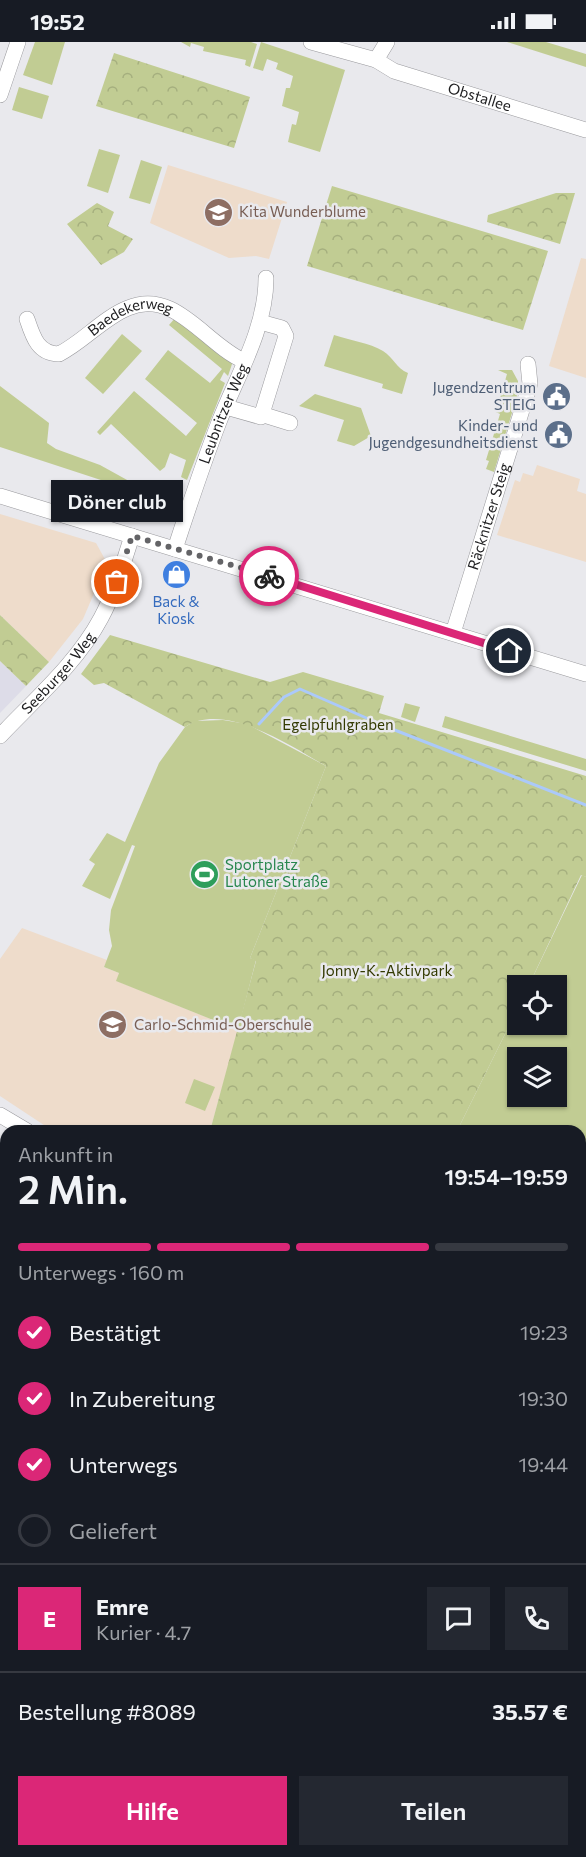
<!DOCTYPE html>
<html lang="de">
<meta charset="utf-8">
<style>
:root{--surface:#171b24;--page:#242831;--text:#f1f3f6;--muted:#9ea1a6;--line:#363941;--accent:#db2777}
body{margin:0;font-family:Commissioner,sans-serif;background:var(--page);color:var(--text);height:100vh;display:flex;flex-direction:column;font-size:22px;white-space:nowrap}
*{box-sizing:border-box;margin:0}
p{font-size:20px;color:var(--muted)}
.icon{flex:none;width:33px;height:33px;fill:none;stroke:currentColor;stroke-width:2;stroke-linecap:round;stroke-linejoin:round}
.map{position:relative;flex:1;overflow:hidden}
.panel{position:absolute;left:0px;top:1083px;width:586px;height:732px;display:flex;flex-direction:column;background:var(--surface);border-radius:18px 18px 0 0;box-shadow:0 2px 4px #0004}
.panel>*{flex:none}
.tools{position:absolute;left:507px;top:933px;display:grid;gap:12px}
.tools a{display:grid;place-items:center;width:60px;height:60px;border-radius:0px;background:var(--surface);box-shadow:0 2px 4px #0004;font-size:30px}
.pin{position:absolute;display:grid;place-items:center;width:51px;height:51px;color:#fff;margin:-26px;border:3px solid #fff;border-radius:50%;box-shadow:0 2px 6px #0007}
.courier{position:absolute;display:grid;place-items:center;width:60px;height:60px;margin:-30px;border:4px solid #db2777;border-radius:50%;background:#fff;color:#222;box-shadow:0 2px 8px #0007}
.bubble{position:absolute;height:42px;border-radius:0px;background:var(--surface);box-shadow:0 2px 4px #0004;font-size:20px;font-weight:600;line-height:42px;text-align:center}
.overview em{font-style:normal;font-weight:600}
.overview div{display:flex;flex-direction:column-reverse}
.overview{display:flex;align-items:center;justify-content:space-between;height:102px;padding:0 18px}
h1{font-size:39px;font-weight:600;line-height:45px}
.bar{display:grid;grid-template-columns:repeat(4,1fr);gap:9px 6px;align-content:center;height:72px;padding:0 18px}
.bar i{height:8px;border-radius:4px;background:var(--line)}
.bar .selected{background:var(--accent)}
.bar p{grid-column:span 4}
.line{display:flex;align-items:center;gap:15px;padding:0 18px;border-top:2px solid var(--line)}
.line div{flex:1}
.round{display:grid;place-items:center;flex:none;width:63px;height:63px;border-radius:0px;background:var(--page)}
ol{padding:0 18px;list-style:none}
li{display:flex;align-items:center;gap:18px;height:66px}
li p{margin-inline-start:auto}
li .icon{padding:6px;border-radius:50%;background:var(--accent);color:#fff;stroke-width:4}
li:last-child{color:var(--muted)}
li i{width:33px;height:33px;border:3px solid var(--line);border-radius:50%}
.cta{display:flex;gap:12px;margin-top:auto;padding:12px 18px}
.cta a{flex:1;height:69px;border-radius:0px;background:var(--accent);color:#fff;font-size:24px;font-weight:600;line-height:69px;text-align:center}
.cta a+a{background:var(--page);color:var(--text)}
.status{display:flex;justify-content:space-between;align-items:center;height:42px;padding:0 30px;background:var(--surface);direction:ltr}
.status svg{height:16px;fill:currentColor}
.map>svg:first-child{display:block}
.built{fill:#dddce8}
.education{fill:#eedccb}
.green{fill:#c1cc93;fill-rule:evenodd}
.park{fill:url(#park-crowns)}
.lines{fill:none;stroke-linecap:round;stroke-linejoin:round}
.stream{stroke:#abc9fa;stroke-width:3}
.minor-casing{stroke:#99999d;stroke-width:16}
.minor{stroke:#fff;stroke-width:15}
.done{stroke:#646467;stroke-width:6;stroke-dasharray:0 10.8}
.route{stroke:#db2777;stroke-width:8}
.labels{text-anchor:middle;stroke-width:5;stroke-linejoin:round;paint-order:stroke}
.street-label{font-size:15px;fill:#1d1d1f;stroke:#e9e9ed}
.education-label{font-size:15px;fill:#785e54;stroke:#e9e9ed;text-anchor:start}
.service-label{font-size:15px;fill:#4e5e75;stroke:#e9e9ed;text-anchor:end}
.shop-label{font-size:15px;fill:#366cbe;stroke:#e9e9ed}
.park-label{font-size:15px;fill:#333a01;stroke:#e9e9ed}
.leisure-label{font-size:15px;fill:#27864d;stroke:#e9e9ed;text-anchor:start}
</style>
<div class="status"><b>19:52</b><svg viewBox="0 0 49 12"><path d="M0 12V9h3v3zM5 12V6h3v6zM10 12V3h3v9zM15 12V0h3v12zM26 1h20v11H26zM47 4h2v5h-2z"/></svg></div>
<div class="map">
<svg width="586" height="1815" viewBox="0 0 586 1815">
<defs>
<pattern id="park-crowns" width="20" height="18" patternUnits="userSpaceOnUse" patternTransform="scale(1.5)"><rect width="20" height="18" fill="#c1cc93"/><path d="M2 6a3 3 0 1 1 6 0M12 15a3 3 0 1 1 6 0" fill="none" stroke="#a5af7e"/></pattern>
</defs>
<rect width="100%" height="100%" fill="#e9e9ed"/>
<path class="built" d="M0,619L26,644L0,671Z"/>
<g class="education">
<path d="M168,123L287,160L269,217L256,214L229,216L150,181Z"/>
<path d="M581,216L586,217V336L549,324Z"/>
<path d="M537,423L580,437L577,449L586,452V520L497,493L515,438L520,440L523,431L533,434Z"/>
<path d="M0,472L96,501L107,521L83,577L49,620L0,573Z"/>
<path d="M22,886L107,918L104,925L119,931L117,939L238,988L210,1089H53L0,1054V917Z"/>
</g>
<g class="green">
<path d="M35,0H65L52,43L23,33Z"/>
<path d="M181,0H251L257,2L250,25L245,23L246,18L203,9L204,5L191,1L190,5Z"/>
<path d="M261,0L345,28L320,110L288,100L292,82L296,83L299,70L282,64L286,46H290L293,34L276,27L278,21L267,17L263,29L253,26Z"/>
<path d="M507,0H546L586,12V25Z"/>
<path d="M19,45L49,54L42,77L12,68Z"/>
<path d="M99,107L120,113L108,151L87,144Z"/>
<path d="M141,118L162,125L150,162L129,156Z"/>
<path d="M176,275L233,319L228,334L224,330L220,338L225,341L187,438L181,435L186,418L170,411L165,425L160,429L111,382L100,393L97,390L134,349L186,394L197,381L145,337L168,308L210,341L222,327L169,283Z"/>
<path d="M122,292L142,309L103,352L85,336Z"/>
<path d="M334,293C349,298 370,301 383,309C394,316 396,326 408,331L402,352L382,346L383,342L324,324Z"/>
<path d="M498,328H512L518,339V351L494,430L486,427L489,419L486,418L500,372L496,370L507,332Z"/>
<path d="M0,344L49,381L47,401L56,407L100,423L138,444L110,441L0,405Z"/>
<path d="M315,352L361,366L371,394L354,404L337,399L344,378L299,364Z"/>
<path d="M405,661L420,665L415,680L401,675Z"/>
<path d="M445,674L586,717V729L442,685Z"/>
<path d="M223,678L247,682L326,724L250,916L256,918L238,988L116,939L119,931L104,925L112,904L109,888L111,868L135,804L132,803L110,857L82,844L95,822L89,818L107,791L125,800L159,721L185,685L195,679Z"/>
<path d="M582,833L586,835V1192H581L580,1089H457L517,968L518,982H556V944L529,943ZM518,1016H556V1054H518Z"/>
<path d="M194,1037L215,1045L205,1069L185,1061Z"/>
</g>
<g class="park">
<path d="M114,11L250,55L234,106L96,64Z"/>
<path d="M332,144L548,209L523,288L307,224Z"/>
<path d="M556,151H575L560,202L487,180L488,173Z"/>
<path d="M97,161L114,170L108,184L133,197L124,210L101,223L67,182Z"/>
<path d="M0,573L49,620L26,644L0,619Z"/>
<path d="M110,593L270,640L303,630L384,654L379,671L586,734V835L581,833L529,943L518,944L517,968L457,1089H210L256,919L250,916L326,724C291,704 225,659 185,685L104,641L94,643L81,632Z"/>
</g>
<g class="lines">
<path class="stream" d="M259,682L284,655L300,647L387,685L586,763"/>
<defs>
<g id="minor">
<path id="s1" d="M311,0L376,18L394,29L586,88"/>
<path d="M376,18L387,0"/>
<path d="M0,53L18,0"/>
<path id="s2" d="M27,277C33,295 38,312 59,312C83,300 103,276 128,266C175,246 205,302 244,319"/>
<path d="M226,365L261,375L286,294L282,286L260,280"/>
<path d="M261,372L290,381"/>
<path d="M0,454L586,632"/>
<path id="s3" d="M175,507C189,464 203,422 219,380C237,334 266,287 266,236"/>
<path id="s4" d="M453,591L530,342L528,322"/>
<path id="s5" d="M0,694C35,657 77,621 101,576C115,550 123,522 132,494"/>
<path d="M0,1073L27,1089"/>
<path d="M580,1243L586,1239"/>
<path d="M0,1309L6,1307"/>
<path d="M0,1540L6,1554"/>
<path d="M580,1607L586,1620"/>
<path d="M568,1815L586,1807"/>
</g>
</defs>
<use href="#minor" class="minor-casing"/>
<use href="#minor" class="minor"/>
</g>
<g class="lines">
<path class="done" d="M117,540L132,494L269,534"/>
<path class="route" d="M269,534L509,609"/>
</g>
<defs>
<symbol id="school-disc" viewBox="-11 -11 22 22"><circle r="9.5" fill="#8d6e63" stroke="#e9e9ed"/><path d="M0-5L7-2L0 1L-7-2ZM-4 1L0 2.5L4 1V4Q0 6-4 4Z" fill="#fff"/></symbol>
<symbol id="civic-disc" viewBox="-11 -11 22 22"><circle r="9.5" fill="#5c6f8a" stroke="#e9e9ed"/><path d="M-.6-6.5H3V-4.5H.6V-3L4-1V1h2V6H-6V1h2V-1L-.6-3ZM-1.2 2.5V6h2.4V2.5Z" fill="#fff"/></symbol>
<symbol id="shop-disc" viewBox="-11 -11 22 22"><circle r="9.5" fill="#3f7fe0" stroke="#e9e9ed"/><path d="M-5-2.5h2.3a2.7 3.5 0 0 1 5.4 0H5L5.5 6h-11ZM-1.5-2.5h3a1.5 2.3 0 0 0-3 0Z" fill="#fff"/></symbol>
<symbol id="stadium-disc" viewBox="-11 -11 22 22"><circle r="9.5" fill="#2e9e5b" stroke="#e9e9ed"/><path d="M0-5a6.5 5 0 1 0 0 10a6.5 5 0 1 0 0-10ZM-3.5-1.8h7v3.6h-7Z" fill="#fff"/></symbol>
</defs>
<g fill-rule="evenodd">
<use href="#school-disc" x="202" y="154" width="33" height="33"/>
<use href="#civic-disc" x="540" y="338" width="33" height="33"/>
<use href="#civic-disc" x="542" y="376" width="33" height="33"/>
<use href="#shop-disc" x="160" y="516" width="33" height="33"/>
<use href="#stadium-disc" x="188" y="816" width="33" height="33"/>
<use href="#school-disc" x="96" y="966" width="33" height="33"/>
</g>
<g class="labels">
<g class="street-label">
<text dy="5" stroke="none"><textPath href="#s1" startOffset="178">Obstallee</textPath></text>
<text dy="5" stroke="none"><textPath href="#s2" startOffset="135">Baedekerweg</textPath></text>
<text dy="5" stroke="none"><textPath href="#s3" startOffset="144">Leubnitzer Weg</textPath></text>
<text dy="5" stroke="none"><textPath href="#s4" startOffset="122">Räcknitzer Steig</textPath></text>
<text dy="5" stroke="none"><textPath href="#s5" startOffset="86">Seeburger Weg</textPath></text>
</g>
<g class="education-label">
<text x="239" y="175">Kita Wunderblume</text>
<text x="134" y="988">Carlo-Schmid-Oberschule</text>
</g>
<g class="service-label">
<text x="536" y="351">Jugendzentrum<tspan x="536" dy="17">STEIG</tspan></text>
<text x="538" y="389">Kinder- und<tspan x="538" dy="17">Jugendgesundheitsdienst</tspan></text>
</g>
<g class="shop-label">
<text x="176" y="565">Back &amp;<tspan x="176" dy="17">Kiosk</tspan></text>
</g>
<g class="park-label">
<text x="338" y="688">Egelpfuhlgraben</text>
<text x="387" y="934">Jonny-K.-Aktivpark</text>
</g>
<g class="leisure-label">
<text x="225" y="828">Sportplatz<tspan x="225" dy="17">Lutoner Straße</tspan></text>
</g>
</g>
</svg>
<div class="tools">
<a><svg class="icon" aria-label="locate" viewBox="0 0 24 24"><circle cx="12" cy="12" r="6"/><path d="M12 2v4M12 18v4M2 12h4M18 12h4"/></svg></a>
<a><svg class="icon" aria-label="layers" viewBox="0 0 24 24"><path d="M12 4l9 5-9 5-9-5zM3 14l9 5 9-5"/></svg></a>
</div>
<div class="pin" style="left:117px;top:540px;background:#ea580c"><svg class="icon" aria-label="bag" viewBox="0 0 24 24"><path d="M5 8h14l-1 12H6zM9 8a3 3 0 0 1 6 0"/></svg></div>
<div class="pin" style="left:509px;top:609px;background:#1f2937"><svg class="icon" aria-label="home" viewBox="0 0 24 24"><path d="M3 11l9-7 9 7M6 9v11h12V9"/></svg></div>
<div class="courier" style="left:269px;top:534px"><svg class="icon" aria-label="bike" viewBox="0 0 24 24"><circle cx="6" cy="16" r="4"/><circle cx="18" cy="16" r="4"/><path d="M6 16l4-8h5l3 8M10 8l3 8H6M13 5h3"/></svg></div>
<div class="bubble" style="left:51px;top:438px;width:132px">Döner club</div>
<section class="panel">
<div class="overview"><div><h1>2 Min.</h1><p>Ankunft in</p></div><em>19:54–19:59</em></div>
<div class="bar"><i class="selected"></i><i class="selected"></i><i class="selected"></i><i></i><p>Unterwegs · 160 m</p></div>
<ol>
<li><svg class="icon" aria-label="check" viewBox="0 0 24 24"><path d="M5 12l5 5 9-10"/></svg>Bestätigt<p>19:23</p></li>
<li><svg class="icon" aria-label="check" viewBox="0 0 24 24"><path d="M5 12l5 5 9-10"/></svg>In Zubereitung<p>19:30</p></li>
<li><svg class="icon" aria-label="check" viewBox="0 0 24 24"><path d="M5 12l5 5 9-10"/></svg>Unterwegs<p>19:44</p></li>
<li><i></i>Geliefert</li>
</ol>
<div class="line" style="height:108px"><b class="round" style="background:var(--accent);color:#fff">E</b><div><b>Emre</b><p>Kurier · 4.7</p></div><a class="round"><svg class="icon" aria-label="chat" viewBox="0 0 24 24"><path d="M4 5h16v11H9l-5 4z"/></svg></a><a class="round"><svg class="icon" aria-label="phone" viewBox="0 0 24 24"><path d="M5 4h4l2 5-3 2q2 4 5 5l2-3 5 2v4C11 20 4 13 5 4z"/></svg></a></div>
<div class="line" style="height:78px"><div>Bestellung #8089</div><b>35.57 €</b></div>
<div class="cta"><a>Hilfe</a><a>Teilen</a></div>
</section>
</div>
